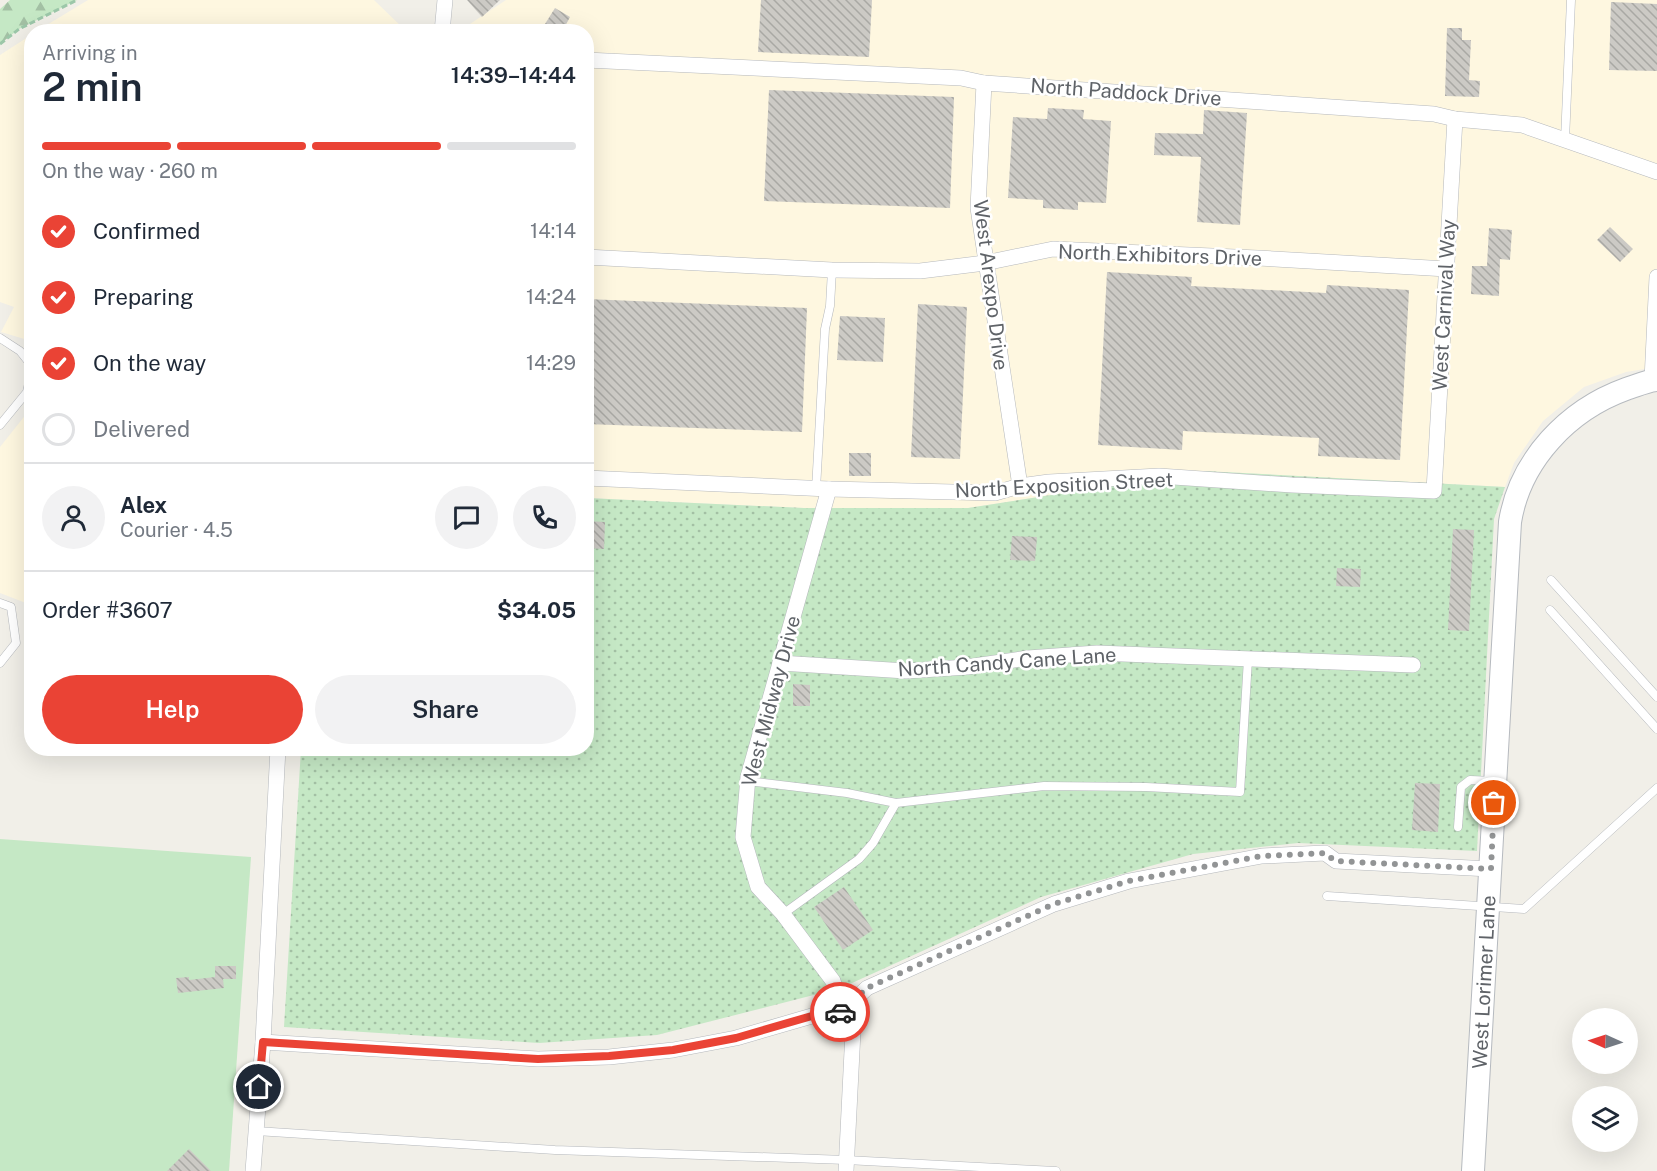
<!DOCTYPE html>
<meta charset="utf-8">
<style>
:root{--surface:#fff;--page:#f2f2f3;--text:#1f2937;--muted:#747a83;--line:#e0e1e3;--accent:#ea4335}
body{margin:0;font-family:"Public Sans",sans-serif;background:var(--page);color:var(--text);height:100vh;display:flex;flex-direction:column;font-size:22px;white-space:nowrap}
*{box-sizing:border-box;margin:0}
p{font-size:20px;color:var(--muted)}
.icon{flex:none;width:33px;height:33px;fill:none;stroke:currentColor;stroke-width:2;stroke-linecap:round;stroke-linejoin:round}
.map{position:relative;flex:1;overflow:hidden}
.side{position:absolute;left:24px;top:24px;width:570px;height:732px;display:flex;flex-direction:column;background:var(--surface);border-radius:24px;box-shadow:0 6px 24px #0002}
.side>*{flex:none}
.needle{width:39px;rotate:273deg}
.fabs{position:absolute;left:1572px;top:1008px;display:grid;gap:12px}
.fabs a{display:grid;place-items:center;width:66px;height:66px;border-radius:50%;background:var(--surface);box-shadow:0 6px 24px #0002;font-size:30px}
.pin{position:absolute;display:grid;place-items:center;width:51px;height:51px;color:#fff;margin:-26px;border:3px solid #fff;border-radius:50%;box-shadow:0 2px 6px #0007}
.courier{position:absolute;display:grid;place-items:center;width:60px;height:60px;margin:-30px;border:4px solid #ea4335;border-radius:50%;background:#fff;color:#222;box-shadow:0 2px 8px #0007}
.head em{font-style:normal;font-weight:600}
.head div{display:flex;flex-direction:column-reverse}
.head{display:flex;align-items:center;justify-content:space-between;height:102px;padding:0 18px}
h1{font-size:39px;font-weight:600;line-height:45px}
.bar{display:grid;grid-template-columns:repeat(4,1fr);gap:9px 6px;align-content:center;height:72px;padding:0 18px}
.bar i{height:8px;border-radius:4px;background:var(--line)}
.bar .on{background:var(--accent)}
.bar p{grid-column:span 4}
.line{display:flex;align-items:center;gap:15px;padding:0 18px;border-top:2px solid var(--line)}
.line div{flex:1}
.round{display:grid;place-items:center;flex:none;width:63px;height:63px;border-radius:32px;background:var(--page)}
ol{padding:0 18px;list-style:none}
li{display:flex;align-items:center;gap:18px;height:66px}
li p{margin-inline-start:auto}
li .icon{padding:6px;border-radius:50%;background:var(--accent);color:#fff;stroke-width:4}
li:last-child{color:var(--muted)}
li i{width:33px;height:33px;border:3px solid var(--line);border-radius:50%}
.primary-button{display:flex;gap:12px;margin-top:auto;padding:12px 18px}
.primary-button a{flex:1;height:69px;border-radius:36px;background:var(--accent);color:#fff;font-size:24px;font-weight:600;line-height:69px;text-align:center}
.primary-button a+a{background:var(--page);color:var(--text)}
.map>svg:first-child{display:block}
.commercial{fill:#fef7e0}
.grass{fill:#c5e8c5}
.forest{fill:url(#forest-firs)}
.park{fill:url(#park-dots)}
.building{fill:url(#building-back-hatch)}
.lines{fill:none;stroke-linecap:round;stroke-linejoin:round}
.lane-casing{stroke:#b5b8bc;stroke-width:9}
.street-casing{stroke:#b5b8bc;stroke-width:16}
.secondary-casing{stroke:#b6babf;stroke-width:24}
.path{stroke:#9cc7a9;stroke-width:3;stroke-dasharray:6 3;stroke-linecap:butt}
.lane{stroke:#fff;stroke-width:8}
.street{stroke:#fff;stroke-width:15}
.secondary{stroke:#fff;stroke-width:22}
.done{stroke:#929495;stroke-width:6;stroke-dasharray:0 10.8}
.route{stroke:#ea4335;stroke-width:8}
.labels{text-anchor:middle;stroke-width:5;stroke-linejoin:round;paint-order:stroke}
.street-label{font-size:20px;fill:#5f6368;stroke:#fff}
</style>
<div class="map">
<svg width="1657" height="1171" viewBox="0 0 1657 1171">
<defs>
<pattern id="forest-firs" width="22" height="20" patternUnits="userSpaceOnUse" patternTransform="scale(1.5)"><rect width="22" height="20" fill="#c5e8c5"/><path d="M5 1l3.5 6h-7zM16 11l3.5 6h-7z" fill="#a3c0a4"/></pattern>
<pattern id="park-dots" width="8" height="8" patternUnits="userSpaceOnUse" patternTransform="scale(1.5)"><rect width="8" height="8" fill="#c5e8c5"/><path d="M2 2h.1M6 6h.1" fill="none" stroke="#a3c0a4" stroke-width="1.8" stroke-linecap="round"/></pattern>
<pattern id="building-back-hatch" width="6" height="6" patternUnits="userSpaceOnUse" patternTransform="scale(1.5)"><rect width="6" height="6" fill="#cccac5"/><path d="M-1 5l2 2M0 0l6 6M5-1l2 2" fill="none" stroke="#a9a8a4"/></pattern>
</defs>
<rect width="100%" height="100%" fill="#f1efe8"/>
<g class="commercial">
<path d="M88,0H374L406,31H37Z"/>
<path d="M506,0H1657V367L1626,372L1584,387L1543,421L1514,463L1505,487L1204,471L968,508H804L587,498L586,32H458Z"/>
<path d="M31,35V341L1,332L14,307L0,302V55Z"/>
<path d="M31,408V605L0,593V447Z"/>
</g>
<path class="grass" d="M0,839L251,857L229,1171H0Z"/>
<path class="forest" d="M10,0H77L19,29L0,44V9Z"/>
<path class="park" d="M1204,471L1505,487L1494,519L1477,851L1298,843L1193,854L1041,897L841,988L657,1035L539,1043L284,1027L301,749L586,748L587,498L804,508H968Z"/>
<g class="building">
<path d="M467,0H500L482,17Z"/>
<path d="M761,0H872L869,57L758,52Z"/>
<path d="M1611,2L1657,4V71L1609,70Z"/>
<path d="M555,8L570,17L562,32H558L545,24Z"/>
<path d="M1447,28H1462V40H1471L1469,80L1480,81L1479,97L1445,96Z"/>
<path d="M769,90L954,97L950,208L764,201Z"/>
<path d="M1048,108L1084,110L1083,119L1111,121L1106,203L1078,202V210L1043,208V200L1008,198L1013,117L1047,119Z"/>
<path d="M1204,110L1247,113L1240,225L1197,222L1201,157L1154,155L1155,133L1203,134Z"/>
<path d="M1610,227L1633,249L1620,262L1597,240Z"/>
<path d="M1489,228L1512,230L1510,260L1500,259L1499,296L1471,294L1472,266H1487Z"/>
<path d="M1107,272L1192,277L1191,286L1326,293L1327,285L1409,290L1400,460L1318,456L1319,438L1183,431L1182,450L1098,445Z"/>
<path d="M586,299L807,308L802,432L586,424Z"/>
<path d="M918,304L967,307L960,459L911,457Z"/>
<path d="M840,316L885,318L883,362L837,360Z"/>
<rect x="849" y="453" width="22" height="23"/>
<path d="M586,521L605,522L604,549L586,548Z"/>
<path d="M1453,529L1474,530L1469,631L1448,630Z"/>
<path d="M1012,536L1037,537L1035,561L1010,560Z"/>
<path d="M1337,568L1361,569L1360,587L1336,586Z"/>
<path d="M793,684L810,685V706H793Z"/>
<path d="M1415,783L1440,784L1438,832L1412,830Z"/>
<path d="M844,887L873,930L843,950L814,907Z"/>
<path d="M215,966H236V979H223L224,988L178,993L176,978L189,977V980L215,977Z"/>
<path d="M189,1149L211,1171H167Z"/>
</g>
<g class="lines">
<defs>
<g id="lane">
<path d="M1565,140L1571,0"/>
<path d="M0,338L20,351L32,366"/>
<path d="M0,425L27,392L32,369"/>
<path d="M816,489L825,329L830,306L832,270"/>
<path d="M1551,580L1657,697"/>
<path d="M0,603L11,607L16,643L0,663"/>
<path d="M1550,610L1657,729"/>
<path d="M748,781L847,793L896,803"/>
<path d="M1458,827L1461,787L1470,780L1494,781"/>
<path d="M1327,896L1524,909L1657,788"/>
<path d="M783,914L859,859L873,843L896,803L1044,786L1146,787L1240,792L1248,659"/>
<path d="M256,1131L555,1150L846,1160L1056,1171"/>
</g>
<g id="street">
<path d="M442,32L445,0"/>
<path d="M586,60L961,78L984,83L1434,114L1455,119L1522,125L1657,172"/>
<path d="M984,83L978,208L1020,486"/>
<path d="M586,257L832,270L920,271L985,263L1053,249L1258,258L1447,269"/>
<path d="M1652,380L1657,277"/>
<path d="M586,478L829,489L995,493L1020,486L1049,482L1159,476L1292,485L1434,491L1455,119"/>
<path d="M829,489L748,777L743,837L758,887L783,914L833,981L844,1014L849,1019L853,1031L846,1171"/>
<path d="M780,663L906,671L967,667L1028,658L1097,653L1413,665"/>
<path d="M263,1042L538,1059L609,1057L673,1050L736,1038L829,1011L844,1014L852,1002L867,988L1054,904L1129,881L1262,856L1325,853L1336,861L1490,869"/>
<path d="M253,1171L263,1042L278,748"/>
</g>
<path id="secondary" d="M1473,1171L1510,522C1520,460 1568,410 1626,389C1636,386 1646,381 1657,380"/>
</defs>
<use href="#lane" class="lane-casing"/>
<use href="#street" class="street-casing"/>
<use href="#secondary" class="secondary-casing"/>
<path class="path" d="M0,44L19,29L77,0"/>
<use href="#lane" class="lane"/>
<use href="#street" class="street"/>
<use href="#secondary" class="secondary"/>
</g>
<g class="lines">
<path class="done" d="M840,1012L844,1014L852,1002L867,988L1054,904L1129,881L1262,856L1325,853L1335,861L1491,869L1494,803"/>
<path class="route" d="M259,1087L263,1042L538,1059L609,1056L673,1050L736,1038L829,1011L840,1012"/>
</g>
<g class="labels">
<g class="street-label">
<text transform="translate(1126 92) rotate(4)" y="7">North Paddock Drive</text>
<text transform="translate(1160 255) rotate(2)" y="7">North Exhibitors Drive</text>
<text transform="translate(991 285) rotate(83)" y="7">West Arexpo Drive</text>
<text transform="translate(1444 305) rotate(-87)" y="7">West Carnival Way</text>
<text transform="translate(1064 485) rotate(-3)" y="7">North Exposition Street</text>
<text transform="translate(1007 662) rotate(-4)" y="7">North Candy Cane Lane</text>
<text transform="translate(771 701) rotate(-75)" y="7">West Midway Drive</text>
<text transform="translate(1484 982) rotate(-87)" y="7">West Lorimer Lane</text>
</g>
</g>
</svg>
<div class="fabs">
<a><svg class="needle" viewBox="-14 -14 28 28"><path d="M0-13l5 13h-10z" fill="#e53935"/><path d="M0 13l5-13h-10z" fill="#747a83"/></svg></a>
<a><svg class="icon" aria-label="layers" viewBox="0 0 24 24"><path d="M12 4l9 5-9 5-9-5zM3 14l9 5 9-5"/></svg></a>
</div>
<div class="pin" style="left:1494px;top:803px;background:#ea580c"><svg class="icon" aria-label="bag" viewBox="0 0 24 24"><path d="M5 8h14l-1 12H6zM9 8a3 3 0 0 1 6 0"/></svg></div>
<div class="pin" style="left:259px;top:1087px;background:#1f2937"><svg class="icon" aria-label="home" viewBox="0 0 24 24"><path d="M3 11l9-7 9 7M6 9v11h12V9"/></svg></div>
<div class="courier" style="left:840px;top:1012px"><svg class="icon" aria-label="car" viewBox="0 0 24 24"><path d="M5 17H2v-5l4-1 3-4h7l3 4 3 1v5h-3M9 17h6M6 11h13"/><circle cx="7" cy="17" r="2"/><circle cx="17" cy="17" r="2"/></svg></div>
<section class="side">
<div class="head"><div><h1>2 min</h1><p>Arriving in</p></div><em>14:39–14:44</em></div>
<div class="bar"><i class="on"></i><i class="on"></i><i class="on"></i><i></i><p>On the way · 260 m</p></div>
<ol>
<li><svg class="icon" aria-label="check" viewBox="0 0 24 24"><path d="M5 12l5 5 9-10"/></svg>Confirmed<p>14:14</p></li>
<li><svg class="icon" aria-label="check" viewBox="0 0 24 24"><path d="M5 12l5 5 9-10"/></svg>Preparing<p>14:24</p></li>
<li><svg class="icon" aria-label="check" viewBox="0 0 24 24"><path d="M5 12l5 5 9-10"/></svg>On the way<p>14:29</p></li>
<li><i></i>Delivered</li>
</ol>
<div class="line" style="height:108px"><a class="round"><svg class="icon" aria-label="person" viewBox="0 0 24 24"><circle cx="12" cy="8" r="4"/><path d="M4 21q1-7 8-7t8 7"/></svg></a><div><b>Alex</b><p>Courier · 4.5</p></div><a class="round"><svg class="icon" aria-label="chat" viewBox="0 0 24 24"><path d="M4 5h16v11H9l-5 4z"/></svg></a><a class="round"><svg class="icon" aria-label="phone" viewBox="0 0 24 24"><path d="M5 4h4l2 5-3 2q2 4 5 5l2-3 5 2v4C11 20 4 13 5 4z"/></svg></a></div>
<div class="line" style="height:78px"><div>Order #3607</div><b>$34.05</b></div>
<div class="primary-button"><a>Help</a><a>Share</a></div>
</section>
</div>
